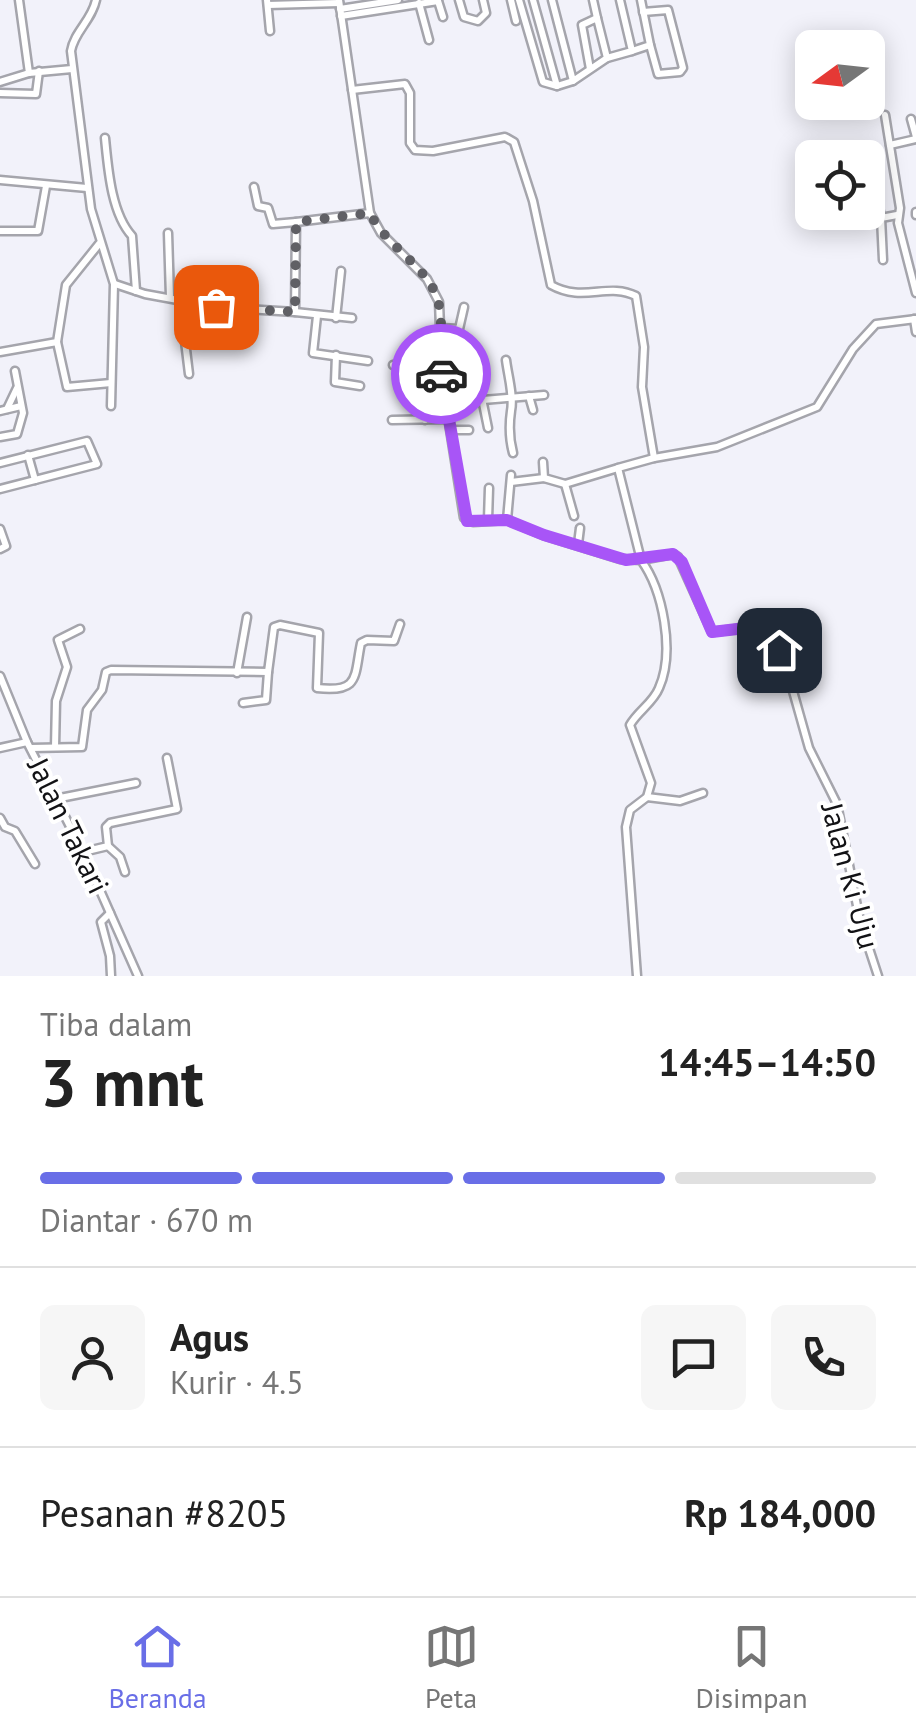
<!DOCTYPE html>
<html lang="id">
<meta charset="utf-8">
<style>
:root{--surface:#fff;--page:#f6f6f6;--text:#222;--muted:#767676;--line:#e0e0e0;--accent:#696ee7}
body{margin:0;font-family:"PT Sans",sans-serif;background:var(--page);color:var(--text);height:100vh;display:flex;flex-direction:column;font-size:38px;white-space:nowrap}
*{box-sizing:border-box;margin:0}
p{font-size:32px;color:var(--muted)}
.icon{flex:none;width:55px;height:55px;fill:none;stroke:currentColor;stroke-width:2;stroke-linecap:round;stroke-linejoin:round}
.map{position:relative;height:976px;overflow:hidden}
.panel{display:flex;flex-direction:column;background:var(--surface);flex:1}
.panel>*{flex:none}
.needle{width:65px;rotate:255deg}
.buttons{position:absolute;left:795px;top:30px;display:grid;gap:20px}
.buttons a{display:grid;place-items:center;width:90px;height:90px;border-radius:15px;background:var(--surface);box-shadow:0 5px 25px #0003;font-size:50px}
.pin{position:absolute;display:grid;place-items:center;width:85px;height:85px;color:#fff;margin:-42px;border-radius:20px;box-shadow:0 5px 15px #0006}
.courier{position:absolute;display:grid;place-items:center;width:100px;height:100px;margin:-50px;border:8px solid #a855f7;border-radius:50%;background:#fff;color:#222;box-shadow:0 2px 12px #0007}
.headline em{font-style:normal;font-weight:800}
.headline div{display:flex;flex-direction:column-reverse}
.headline{display:flex;align-items:center;justify-content:space-between;height:170px;padding:0 40px}
h1{font-size:65px;font-weight:800;line-height:75px}
.bar{display:grid;grid-template-columns:repeat(4,1fr);gap:15px 10px;align-content:center;height:120px;padding:0 40px}
.bar i{height:12px;border-radius:8px;background:var(--line)}
.bar .active{background:var(--accent)}
.bar p{grid-column:span 4}
.line{display:flex;align-items:center;gap:25px;padding:0 40px;border-top:2px solid var(--line)}
.line div{flex:1}
.round{display:grid;place-items:center;flex:none;width:105px;height:105px;border-radius:15px;background:var(--page)}
.dock{display:flex;justify-content:space-around;align-items:center;height:140px;border-top:2px solid var(--line);background:var(--surface);font-size:28px;color:var(--muted)}
.dock a{display:grid;justify-items:center;gap:5px}
.dock .active{color:var(--accent)}
.map>svg:first-child{display:block}
.lines{fill:none;stroke-linecap:round;stroke-linejoin:round}
.minor-casing{stroke:#a5a5ac;stroke-width:11}
.minor{stroke:#fff;stroke-width:6}
.done{stroke:#606065;stroke-width:10;stroke-dasharray:0 18}
.route{stroke:#a855f7;stroke-width:12}
.labels{text-anchor:middle;stroke-width:8;stroke-linejoin:round;paint-order:stroke}
.street-label{font-size:30px;fill:#121215;stroke:#fff}
</style>
<div class="map">
<svg width="916" height="976" viewBox="0 0 916 976">
<rect width="100%" height="100%" fill="#f2f2fa"/>
<g class="lines">
<defs>
<g id="minor">
<path d="M19,0L29,73"/>
<path d="M96,0C92,20 74,32 71,51L91,209L114,284L111,406"/>
<path d="M267,0L270,31"/>
<path d="M339,0L370,213L381,233L427,279L439,302L442,379L464,518L473,522L507,520L543,535L620,559L641,560C663,590 675,652 659,688C653,703 638,711 630,725L651,783L647,797L630,810L626,827L637,976"/>
<path d="M459,0L464,17L478,21L486,13L483,0"/>
<path d="M511,0L516,21"/>
<path d="M519,0L543,82L557,86"/>
<path d="M533,0L557,86L573,81"/>
<path d="M552,0L573,81L607,58L597,18L582,25L590,69"/>
<path d="M593,0L597,18"/>
<path d="M438,1L443,17"/>
<path d="M419,3L429,40"/>
<path d="M268,5L339,3"/>
<path d="M340,9L398,0"/>
<path d="M643,12L668,10L683,68L680,72L658,74L650,45"/>
<path d="M341,16L438,1"/>
<path d="M632,51L650,45L641,0"/>
<path d="M607,58L632,51L620,0"/>
<path d="M0,82L29,73L72,69"/>
<path d="M352,90L405,84L410,93V143L415,150L433,151L505,137L514,142L533,201L551,285C583,303 608,282 636,296L644,347L642,387L654,458"/>
<path d="M0,93L36,94L39,71"/>
<path d="M885,115L900,208L898,223L916,293"/>
<path d="M911,119L916,137"/>
<path d="M105,138C108,168 111,213 132,236L136,291"/>
<path d="M890,145L916,139"/>
<path d="M0,180L87,188"/>
<path d="M254,187L258,206L268,208L273,224L296,222"/>
<path d="M877,195L881,218L897,215"/>
<path d="M916,212V215"/>
<path d="M881,218L883,260"/>
<path d="M1,231H38L46,186"/>
<path d="M168,233L170,297"/>
<path d="M115,284L145,294L216,307L295,312L296,222L370,213"/>
<path d="M185,301L184,333L189,374"/>
<path d="M295,312L352,318"/>
<path d="M317,316L313,353L368,361"/>
<path d="M336,318L341,271"/>
<path d="M914,319L916,332"/>
<path d="M441,328L459,329L464,307"/>
<path d="M57,342L67,387L111,383"/>
<path d="M0,352L57,342L66,285L99,244"/>
<path d="M336,355L335,382L360,386"/>
<path d="M506,360C508,376 514,396 511,411C509,425 509,438 513,453"/>
<path d="M393,365L440,358"/>
<path d="M529,396L533,410"/>
<path d="M483,400L544,395"/>
<path d="M7,409L17,388"/>
<path d="M0,411L21,406"/>
<path d="M392,420L449,419"/>
<path d="M425,420L422,382L478,379L488,428"/>
<path d="M452,430H469"/>
<path d="M0,437L17,434L23,413L15,371"/>
<path d="M28,455L35,480"/>
<path d="M543,462L544,478L565,484"/>
<path d="M0,463L87,441L97,464L0,489"/>
<path d="M511,482L544,478"/>
<path d="M574,516L565,484L618,468"/>
<path d="M488,520L489,488"/>
<path d="M507,520L511,475"/>
<path d="M0,529L6,546L0,549"/>
<path d="M578,544L580,528"/>
<path d="M237,673L247,617"/>
<path d="M0,676L27,742L83,852L138,976"/>
<path d="M243,703L266,700L268,672"/>
<path d="M55,747L56,701L67,667L58,640L80,629"/>
<path d="M0,748L27,742"/>
<path d="M31,748L82,747L87,710L102,690L106,672L111,670L268,672L274,627L280,625L319,633L317,688C360,693 354,677 361,643L367,640L394,641L400,624"/>
<path d="M647,797L680,801L703,793"/>
<path d="M55,799L136,783"/>
<path d="M0,818L5,827L15,831L35,864"/>
<path d="M108,846L120,857L125,872"/>
<path d="M83,852L108,846L106,827L110,823L177,809L167,758"/>
<path d="M110,913L101,922L110,956L111,976"/>
<path d="M878,976L860,921L837,804L809,748L782,652L768,645L753,627L712,632L678,557L673,554L641,560L618,468L654,458L717,447L817,407L853,349L876,324L916,319"/>
</g>
</defs>
<use href="#minor" class="minor-casing"/>
<use href="#minor" class="minor"/>
</g>
<g class="lines">
<path class="done" d="M216,307L295,312L296,222L370,213C386,247 429,267 438,301C444,324 439,350 441,374"/>
<path class="route" d="M441,374L467,521L507,520L544,535L626,560L673,554L682,562L712,632L754,627L768,645L779,650"/>
</g>
<g class="labels">
<g class="street-label">
<text transform="translate(68 826) rotate(64)" y="10">Jalan Takari</text>
<text transform="translate(850 876) rotate(75)" y="10">Jalan Ki Uju</text>
</g>
</g>
</svg>
<div class="buttons">
<a><svg class="needle" viewBox="-14 -14 28 28"><path d="M0-13l5 13h-10z" fill="#e53935"/><path d="M0 13l5-13h-10z" fill="#767676"/></svg></a>
<a><svg class="icon" aria-label="locate" viewBox="0 0 24 24"><circle cx="12" cy="12" r="6"/><path d="M12 2v4M12 18v4M2 12h4M18 12h4"/></svg></a>
</div>
<div class="pin" style="left:216px;top:307px;background:#ea580c"><svg class="icon" aria-label="bag" viewBox="0 0 24 24"><path d="M5 8h14l-1 12H6zM9 8a3 3 0 0 1 6 0"/></svg></div>
<div class="pin" style="left:779px;top:650px;background:#1f2937"><svg class="icon" aria-label="home" viewBox="0 0 24 24"><path d="M3 11l9-7 9 7M6 9v11h12V9"/></svg></div>
<div class="courier" style="left:441px;top:374px"><svg class="icon" aria-label="car" viewBox="0 0 24 24"><path d="M5 17H2v-5l4-1 3-4h7l3 4 3 1v5h-3M9 17h6M6 11h13"/><circle cx="7" cy="17" r="2"/><circle cx="17" cy="17" r="2"/></svg></div>
</div>
<section class="panel">
<div class="headline"><div><h1>3 mnt</h1><p>Tiba dalam</p></div><em>14:45–14:50</em></div>
<div class="bar"><i class="active"></i><i class="active"></i><i class="active"></i><i></i><p>Diantar · 670 m</p></div>
<div class="line" style="height:180px"><a class="round"><svg class="icon" aria-label="person" viewBox="0 0 24 24"><circle cx="12" cy="8" r="4"/><path d="M4 21q1-7 8-7t8 7"/></svg></a><div><b>Agus</b><p>Kurir · 4.5</p></div><a class="round"><svg class="icon" aria-label="chat" viewBox="0 0 24 24"><path d="M4 5h16v11H9l-5 4z"/></svg></a><a class="round"><svg class="icon" aria-label="phone" viewBox="0 0 24 24"><path d="M5 4h4l2 5-3 2q2 4 5 5l2-3 5 2v4C11 20 4 13 5 4z"/></svg></a></div>
<div class="line" style="height:130px"><div>Pesanan #8205</div><b>Rp 184,000</b></div>
</section>
<nav class="dock">
<a class="active"><svg class="icon" aria-label="home" viewBox="0 0 24 24"><path d="M3 11l9-7 9 7M6 9v11h12V9"/></svg>Beranda</a>
<a><svg class="icon" aria-label="map" viewBox="0 0 24 24"><path d="M3 6l6-2 6 2 6-2v14l-6 2-6-2-6 2zM9 4v14M15 6v14"/></svg>Peta</a>
<a><svg class="icon" aria-label="saved" viewBox="0 0 24 24"><path d="M7 4h10v16l-5-4-5 4z"/></svg>Disimpan</a>
</nav>
